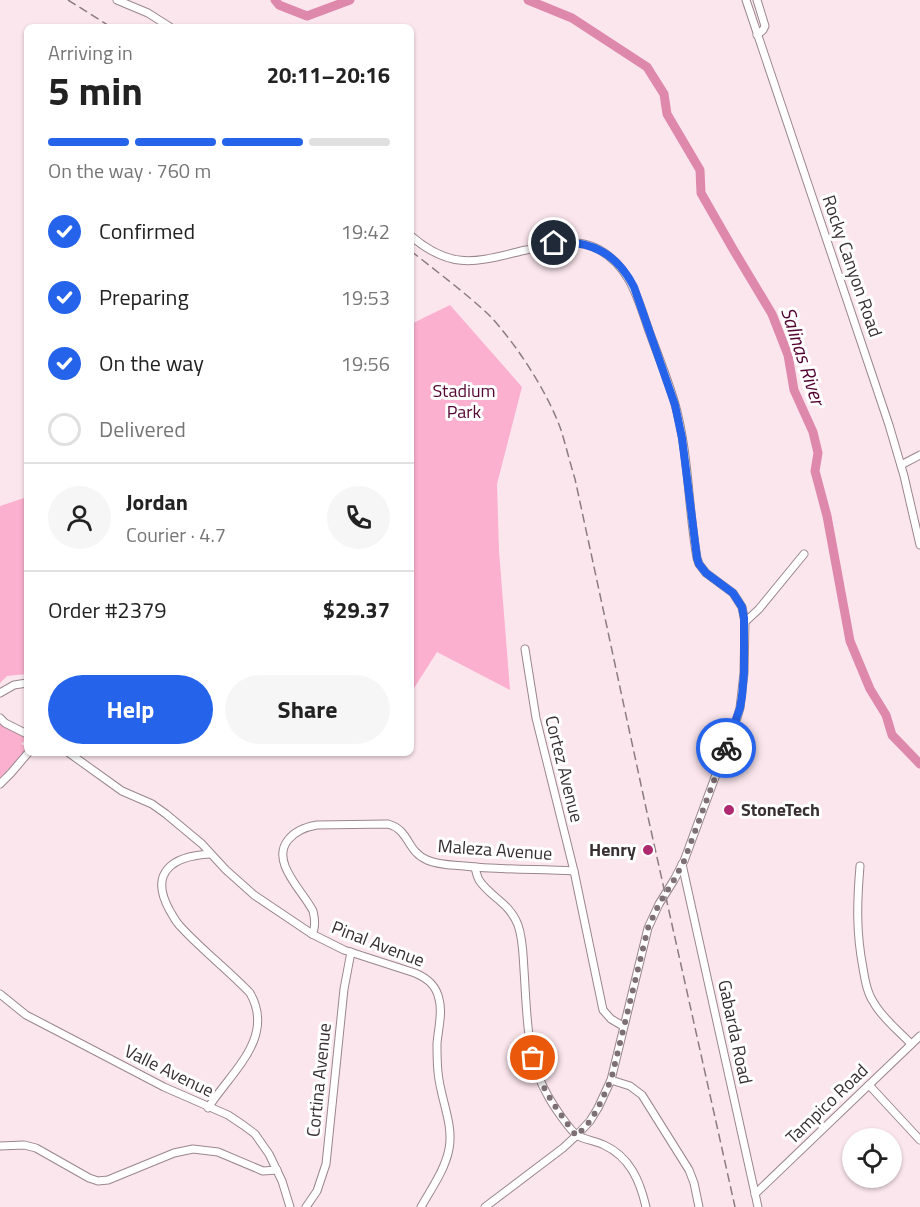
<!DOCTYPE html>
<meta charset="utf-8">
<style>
:root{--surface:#fff;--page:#f6f6f6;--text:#222;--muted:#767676;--line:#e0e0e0;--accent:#2563eb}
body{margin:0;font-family:"Titillium Web",sans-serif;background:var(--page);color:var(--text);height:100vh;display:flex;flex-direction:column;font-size:22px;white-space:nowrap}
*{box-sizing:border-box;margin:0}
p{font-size:20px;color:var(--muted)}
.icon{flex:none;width:33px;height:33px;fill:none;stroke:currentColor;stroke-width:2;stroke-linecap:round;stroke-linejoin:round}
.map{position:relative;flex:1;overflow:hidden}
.side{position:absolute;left:24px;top:24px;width:390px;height:732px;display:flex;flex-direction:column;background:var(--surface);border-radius:9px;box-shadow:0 2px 4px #0004}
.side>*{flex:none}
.fabs{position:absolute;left:842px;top:1128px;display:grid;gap:12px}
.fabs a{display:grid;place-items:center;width:60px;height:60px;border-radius:50%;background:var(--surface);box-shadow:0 2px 4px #0004;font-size:30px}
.pin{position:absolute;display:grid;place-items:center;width:51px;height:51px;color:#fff;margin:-26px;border:3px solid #fff;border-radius:50%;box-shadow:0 2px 6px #0007}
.courier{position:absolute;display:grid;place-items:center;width:60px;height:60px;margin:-30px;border:4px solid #2563eb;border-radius:50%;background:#fff;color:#222;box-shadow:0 2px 8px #0007}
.head em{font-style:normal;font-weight:700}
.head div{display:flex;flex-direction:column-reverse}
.head{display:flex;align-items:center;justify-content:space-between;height:102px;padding:0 24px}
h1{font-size:39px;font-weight:700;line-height:45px}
.bar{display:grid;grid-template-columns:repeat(4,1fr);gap:9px 6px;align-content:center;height:72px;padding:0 24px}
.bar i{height:8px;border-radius:4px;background:var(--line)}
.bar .on{background:var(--accent)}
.bar p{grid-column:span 4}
.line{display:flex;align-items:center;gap:15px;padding:0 24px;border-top:2px solid var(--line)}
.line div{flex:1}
.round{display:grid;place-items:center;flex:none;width:63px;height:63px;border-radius:32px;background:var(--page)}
ol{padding:0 24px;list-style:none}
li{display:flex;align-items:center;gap:18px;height:66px}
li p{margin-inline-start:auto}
li .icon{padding:6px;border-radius:50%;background:var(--accent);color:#fff;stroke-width:4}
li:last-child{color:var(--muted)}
li i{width:33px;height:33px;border:3px solid var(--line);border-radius:50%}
.action{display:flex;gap:12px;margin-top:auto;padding:12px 24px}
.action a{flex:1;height:69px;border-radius:36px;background:var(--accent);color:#fff;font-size:24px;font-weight:700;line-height:69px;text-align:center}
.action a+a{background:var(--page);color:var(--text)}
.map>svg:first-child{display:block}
.green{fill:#fab0ce}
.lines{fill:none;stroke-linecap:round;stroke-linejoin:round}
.river{stroke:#de88ac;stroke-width:9}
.minor-casing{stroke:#9a868d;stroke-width:9}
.minor{stroke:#fff;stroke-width:7}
.rail{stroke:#8a7c81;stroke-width:1.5;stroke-dasharray:9 4.5;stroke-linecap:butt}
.done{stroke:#7d6f74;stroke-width:6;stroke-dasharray:0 10.8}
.route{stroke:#2563eb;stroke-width:8}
.poi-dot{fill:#ae296f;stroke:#fff;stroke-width:2}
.labels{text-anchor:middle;stroke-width:6;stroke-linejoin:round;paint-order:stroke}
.street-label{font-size:18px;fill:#382f32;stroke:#fff}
.park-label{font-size:18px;fill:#550632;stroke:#fff}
.poi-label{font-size:18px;font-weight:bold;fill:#382f32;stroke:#fff;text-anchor:start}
.water-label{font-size:20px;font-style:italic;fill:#520330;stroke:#fff}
</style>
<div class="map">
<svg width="920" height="1207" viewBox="0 0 920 1207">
<rect width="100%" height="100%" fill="#fce6ee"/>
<g class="green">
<path d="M450,305L522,387L497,484L499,551L510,690L437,652L411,693V324Z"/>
<path d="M27,497V674L7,676L0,683V506Z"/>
<path d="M0,723L27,738L21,744L27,747V749L0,778Z"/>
</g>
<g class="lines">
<g class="river">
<path d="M275,0L279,5L307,16L350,0"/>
<path d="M528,0L572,18L647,67L664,94L667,114L700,170L701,193L733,249L772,314L788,355L794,390L813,432L818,453L815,471L827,516L850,641L870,689L886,715L892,735L920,764"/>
</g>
<defs>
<g id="minor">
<path d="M117,0L148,13L170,27"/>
<path d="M746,0L889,425L904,476L920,545"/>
<path d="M757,0L765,26L763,30L757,35"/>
<path d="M411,236C453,272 478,261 526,250C550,244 575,237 598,249C630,266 638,299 649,331C658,355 668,380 675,404C689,454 688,508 697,558L699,564L706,573L733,593L742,607L745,622L744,673L740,708L737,718L684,861L674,880L659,904L648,928L611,1080L598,1108L590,1121L577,1135L563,1148L485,1207"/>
<path d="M901,465L920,455"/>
<path d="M745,622L759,609L804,554"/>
<path d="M525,649L536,718L574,871L603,1010L611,1019L623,1026"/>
<path d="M0,693L14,685L27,683"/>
<path d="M0,718L5,723L27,734"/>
<path d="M69,753L122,791L152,804L166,814L202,844L226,870L254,895L312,934L344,950L415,973C427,978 436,985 439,999C443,1013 438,1029 437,1044C437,1054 437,1063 438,1072C440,1098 454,1124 449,1149C445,1170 431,1189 421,1207"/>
<path d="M0,784L11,773L28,753"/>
<path d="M682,864L758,1207"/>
<path d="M860,866C857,902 856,932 863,968C865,980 867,993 874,1003C883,1019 899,1031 911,1044"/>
<path d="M475,867C476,872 477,876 479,880C491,898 509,902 518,925C523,939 523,955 524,970C527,1012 526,1059 548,1096C553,1105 570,1131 578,1136C586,1140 596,1141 604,1145C630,1157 640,1181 646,1207"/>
<path d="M312,934C316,927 315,919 313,911C303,891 270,862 288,840C295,831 305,827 317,825L388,824C410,830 406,851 427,860C438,865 452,865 464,866C500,870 538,869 574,871"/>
<path d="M0,994L26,1015L53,1029L164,1087L228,1115L243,1125L255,1134L269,1154L282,1181L290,1207"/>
<path d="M611,1080L630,1086L642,1095L689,1170L694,1183L699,1207"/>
<path d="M869,1085L920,1140"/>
<path d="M208,1108C230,1073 276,1038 250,993C228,970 202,950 180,926C176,922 173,916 170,911C148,872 173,856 210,854"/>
<path d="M0,1146L24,1145L36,1148L89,1178L98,1181L108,1180L174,1153L193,1149L218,1152L263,1171L277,1170"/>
<path d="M755,1194L920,1036"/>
<path d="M306,1207L317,1191L326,1164L344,989L351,952"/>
</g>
</defs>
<use href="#minor" class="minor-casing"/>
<use href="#minor" class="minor"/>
<g class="rail">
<path d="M68,0L111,27"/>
<path d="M411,251C436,271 467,294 490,316C517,345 548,393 561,430C566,446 570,463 575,479L646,808L735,1207"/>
</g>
</g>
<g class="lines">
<path class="done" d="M533,1058C540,1088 556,1107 573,1132L577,1136L590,1121L598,1108L611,1080L648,928L659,904L674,880L684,861L726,748"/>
<path class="route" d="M554,243C592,240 617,254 634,287L675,405L682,438L697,558L699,564L706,573L733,593L742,607L744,618V673L742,696L740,708L726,748"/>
</g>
<g class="poi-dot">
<circle cx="729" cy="810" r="6"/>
<circle cx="648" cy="850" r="6"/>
</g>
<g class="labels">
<g class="street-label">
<text transform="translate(852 266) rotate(71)" y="6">Rocky Canyon Road</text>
<text transform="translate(564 769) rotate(76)" y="6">Cortez Avenue</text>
<text transform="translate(495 850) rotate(4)" y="6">Maleza Avenue</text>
<text transform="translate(378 944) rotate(21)" y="6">Pinal Avenue</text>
<text transform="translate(735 1032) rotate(78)" y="6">Gabarda Road</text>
<text transform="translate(169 1071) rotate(26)" y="6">Valle Avenue</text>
<text transform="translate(319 1080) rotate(-84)" y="6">Cortina Avenue</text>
<text transform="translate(827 1104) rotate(-44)" y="6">Tampico Road</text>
</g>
<g class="park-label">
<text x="464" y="397">Stadium<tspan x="464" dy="21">Park</tspan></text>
</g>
<g class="poi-label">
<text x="741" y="816">StoneTech</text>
<text x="636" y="856" text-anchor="end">Henry</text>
</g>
<g class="water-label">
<text transform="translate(803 356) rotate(72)" y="7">Salinas River</text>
</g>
</g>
</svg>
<div class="fabs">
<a><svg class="icon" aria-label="locate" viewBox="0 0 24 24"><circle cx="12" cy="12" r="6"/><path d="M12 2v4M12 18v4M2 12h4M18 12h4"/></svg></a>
</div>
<div class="pin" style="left:533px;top:1058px;background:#ea580c"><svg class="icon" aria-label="bag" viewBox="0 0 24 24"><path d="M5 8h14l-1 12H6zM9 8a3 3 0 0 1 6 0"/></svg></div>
<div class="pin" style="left:554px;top:243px;background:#1f2937"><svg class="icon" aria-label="home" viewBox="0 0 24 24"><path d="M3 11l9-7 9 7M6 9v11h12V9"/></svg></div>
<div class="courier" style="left:726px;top:748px"><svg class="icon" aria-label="bike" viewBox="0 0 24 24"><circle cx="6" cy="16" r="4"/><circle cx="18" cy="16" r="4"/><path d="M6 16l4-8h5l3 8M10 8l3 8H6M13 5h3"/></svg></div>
<section class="side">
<div class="head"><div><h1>5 min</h1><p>Arriving in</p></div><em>20:11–20:16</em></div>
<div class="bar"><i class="on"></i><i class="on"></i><i class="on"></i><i></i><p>On the way · 760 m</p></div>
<ol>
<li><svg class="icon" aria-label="check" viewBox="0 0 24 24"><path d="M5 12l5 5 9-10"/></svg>Confirmed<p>19:42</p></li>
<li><svg class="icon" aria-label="check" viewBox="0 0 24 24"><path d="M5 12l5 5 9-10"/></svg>Preparing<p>19:53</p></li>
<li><svg class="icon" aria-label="check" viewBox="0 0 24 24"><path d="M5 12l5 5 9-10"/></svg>On the way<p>19:56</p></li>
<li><i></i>Delivered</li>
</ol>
<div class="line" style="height:108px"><a class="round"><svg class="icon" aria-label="person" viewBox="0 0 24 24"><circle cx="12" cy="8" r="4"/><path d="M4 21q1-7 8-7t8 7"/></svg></a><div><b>Jordan</b><p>Courier · 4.7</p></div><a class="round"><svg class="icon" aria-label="phone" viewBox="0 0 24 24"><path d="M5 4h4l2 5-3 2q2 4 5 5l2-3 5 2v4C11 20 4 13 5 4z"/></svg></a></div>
<div class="line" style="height:78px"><div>Order #2379</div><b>$29.37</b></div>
<div class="action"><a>Help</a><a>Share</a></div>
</section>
</div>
